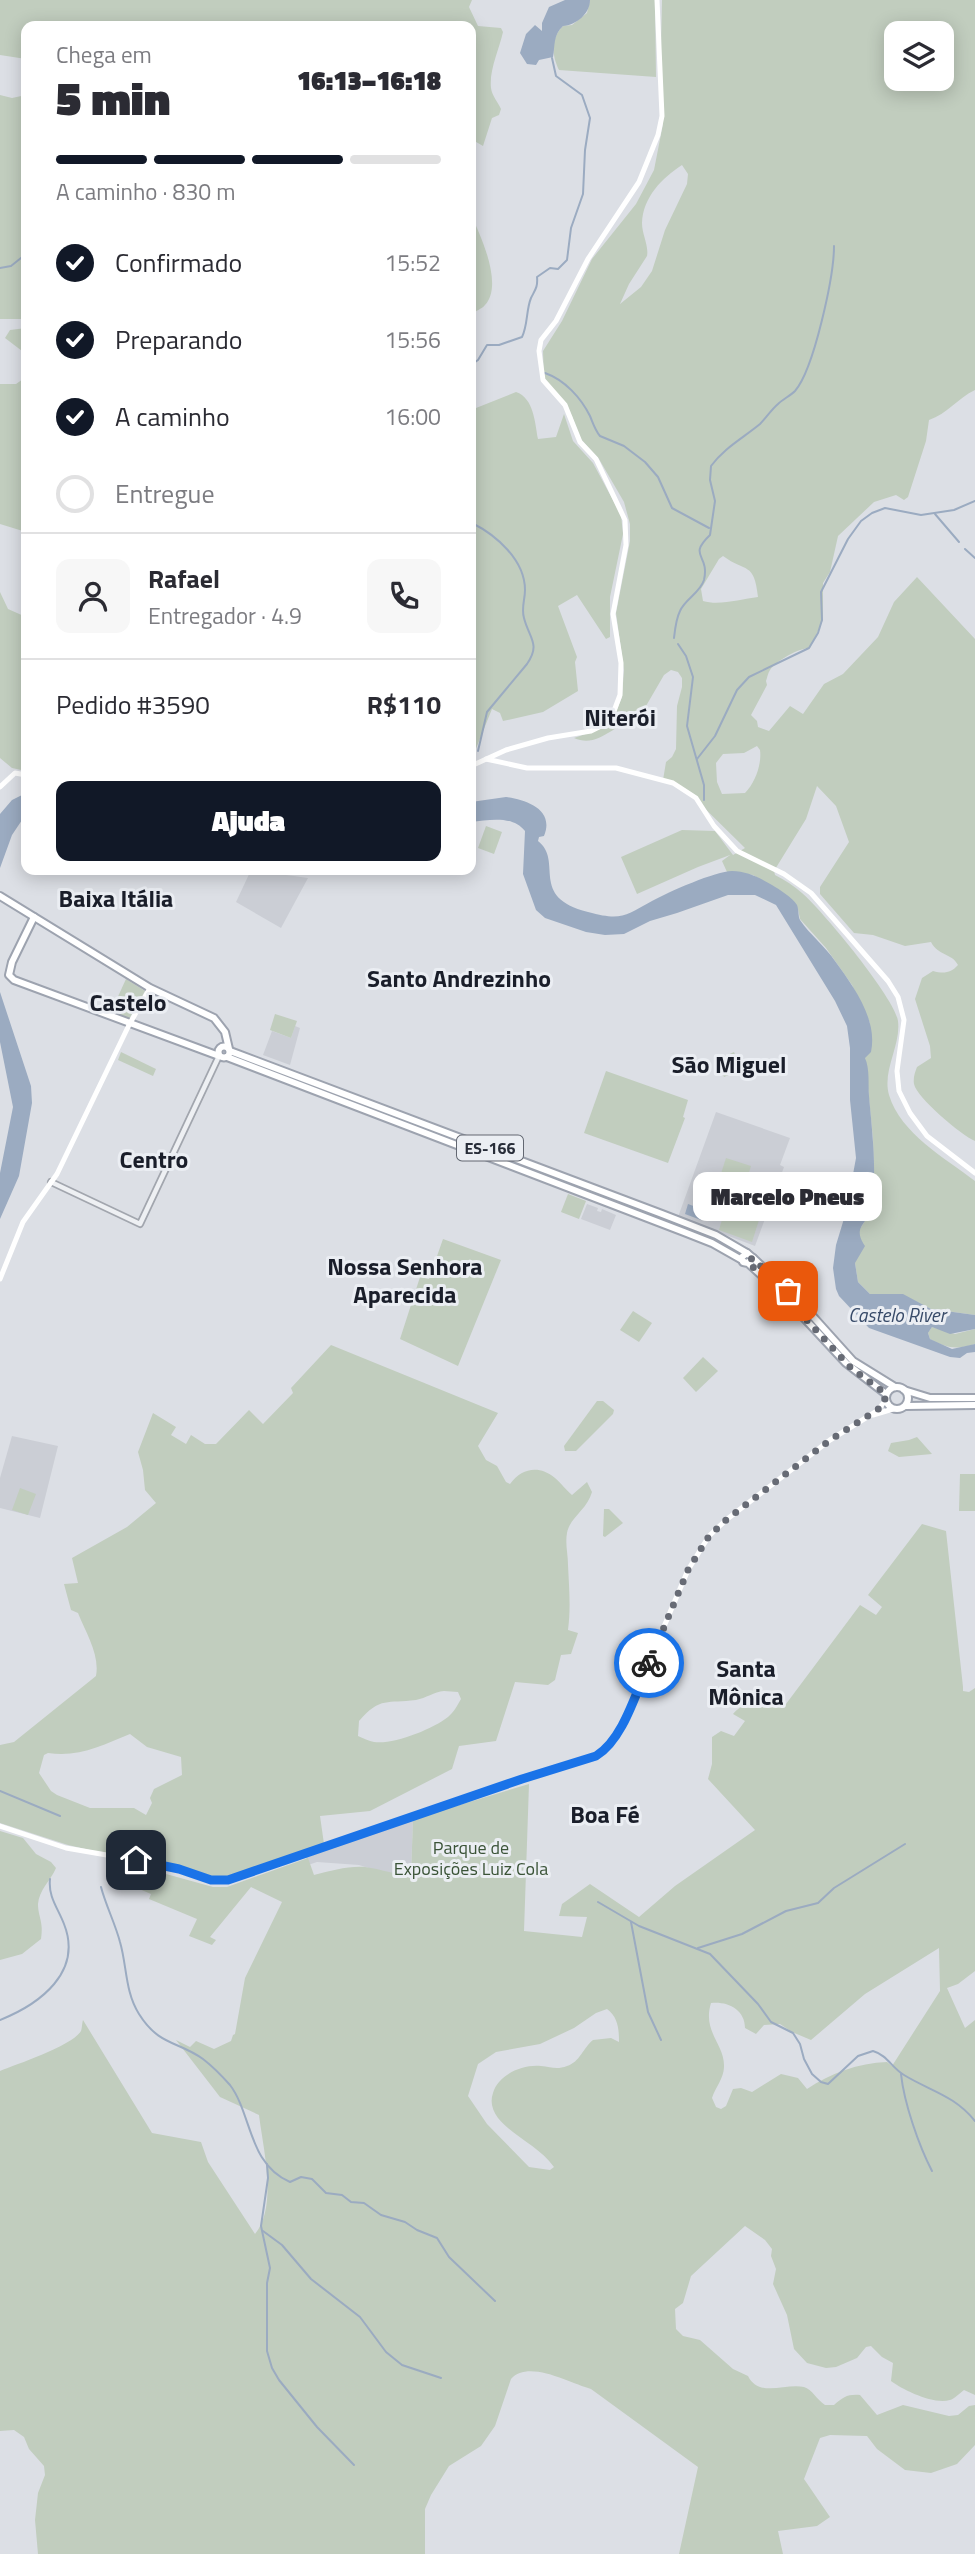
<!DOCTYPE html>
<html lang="pt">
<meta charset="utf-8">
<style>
:root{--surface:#fff;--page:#f7f7f7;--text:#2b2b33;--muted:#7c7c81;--line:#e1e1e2;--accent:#111827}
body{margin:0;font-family:"Titillium Web",sans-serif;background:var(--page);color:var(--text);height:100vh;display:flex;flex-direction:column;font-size:26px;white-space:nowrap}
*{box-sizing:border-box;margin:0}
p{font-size:23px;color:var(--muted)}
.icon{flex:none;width:38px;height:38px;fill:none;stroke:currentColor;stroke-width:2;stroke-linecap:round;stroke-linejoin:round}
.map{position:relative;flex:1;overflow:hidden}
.details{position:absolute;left:21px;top:21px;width:455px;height:854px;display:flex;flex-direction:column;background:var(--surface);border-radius:14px;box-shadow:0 4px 18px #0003}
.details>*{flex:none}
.controls{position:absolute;left:884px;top:21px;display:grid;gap:14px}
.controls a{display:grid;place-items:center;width:70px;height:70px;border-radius:14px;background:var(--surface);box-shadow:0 4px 18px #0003;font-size:35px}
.pin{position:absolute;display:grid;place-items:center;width:60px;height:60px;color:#fff;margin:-30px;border-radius:14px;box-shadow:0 4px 10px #0006}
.courier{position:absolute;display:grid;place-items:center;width:70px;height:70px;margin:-35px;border:5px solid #1a73e8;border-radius:50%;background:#fff;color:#222;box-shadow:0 2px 9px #0007}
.bubble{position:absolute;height:49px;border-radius:14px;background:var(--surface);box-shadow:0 4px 18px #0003;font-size:23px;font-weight:800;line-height:49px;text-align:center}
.head em{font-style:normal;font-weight:800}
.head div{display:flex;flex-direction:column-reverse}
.head{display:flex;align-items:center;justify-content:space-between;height:119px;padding:0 35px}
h1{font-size:46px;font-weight:800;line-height:52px}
.bar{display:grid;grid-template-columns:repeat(4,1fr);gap:10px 7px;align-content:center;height:84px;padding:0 35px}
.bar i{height:9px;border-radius:5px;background:var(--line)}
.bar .current{background:var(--accent)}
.bar p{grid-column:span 4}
.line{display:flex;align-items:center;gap:18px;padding:0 35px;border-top:2px solid var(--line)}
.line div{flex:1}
.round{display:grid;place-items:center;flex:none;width:74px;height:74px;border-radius:14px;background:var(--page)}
ol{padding:0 35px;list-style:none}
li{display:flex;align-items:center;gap:21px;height:77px}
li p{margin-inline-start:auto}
li .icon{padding:7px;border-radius:50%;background:var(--accent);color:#fff;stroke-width:4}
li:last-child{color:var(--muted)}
li i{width:38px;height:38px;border:4px solid var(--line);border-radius:50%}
.primary-button{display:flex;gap:14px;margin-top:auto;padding:14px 35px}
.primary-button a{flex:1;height:80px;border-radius:14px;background:var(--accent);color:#fff;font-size:28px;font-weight:800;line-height:80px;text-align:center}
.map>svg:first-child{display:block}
.built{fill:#cbced5}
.green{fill:#c1cdbe;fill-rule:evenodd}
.water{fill:#9babc1}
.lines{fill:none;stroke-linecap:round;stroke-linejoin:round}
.stream{stroke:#9babc1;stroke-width:2}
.tertiary-casing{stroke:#a2a6ae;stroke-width:8}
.primary-casing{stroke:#9da3af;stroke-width:10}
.tertiary{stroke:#eef0f3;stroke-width:4.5}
.secondary{stroke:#fff;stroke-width:5}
.primary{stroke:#fff;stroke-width:6}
.done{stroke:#676b75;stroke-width:7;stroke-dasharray:0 12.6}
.route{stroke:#1a73e8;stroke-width:9}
.labels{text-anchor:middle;stroke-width:6;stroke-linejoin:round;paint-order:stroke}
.shield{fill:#ebeef3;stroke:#626771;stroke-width:2}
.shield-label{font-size:16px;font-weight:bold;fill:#282d39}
.park-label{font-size:18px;fill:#3a5337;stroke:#ebeef3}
.water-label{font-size:19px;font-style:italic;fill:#374a68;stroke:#ebeef3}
.district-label{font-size:24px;font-weight:bold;fill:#1a1e2a;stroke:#ebeef3}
</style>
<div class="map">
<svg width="975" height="2554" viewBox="0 0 975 2554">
<rect width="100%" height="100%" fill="#dcdfe5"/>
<g class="built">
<path d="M251,870L308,878L281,928L236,902Z"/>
<path d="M295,1026L300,1028L290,1065L263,1055L272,1031L291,1038Z"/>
<path d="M716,1112L790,1138L780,1165L784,1167L755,1246L678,1217Z"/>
<path d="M587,1204L598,1208L597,1211L601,1212L602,1209L616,1215L610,1230L581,1219Z"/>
<path d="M12,1436L58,1446L40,1518L0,1508V1478Z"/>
<path d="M413,1819L411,1873L391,1875L359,1865L317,1862L308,1865L306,1857Z"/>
</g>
<g class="green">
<path d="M0,0H472L469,7L478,26L501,28L503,32C499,50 489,70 491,88C492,96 498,102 501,109L499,115L492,118L483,146L471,139V26H26V59L0,55Z"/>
<path d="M590,0H655L656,77L559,70C552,55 550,39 563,26L572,25L587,13Z"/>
<path d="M662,0H975V390C958,398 947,414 929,420L926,441L908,497L904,500L896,495L874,502L838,536L830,572L823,583V620L810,648C799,648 777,660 770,670C768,673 767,678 766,681L767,685L751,715L757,721L758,727L769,731L790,706L803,714L824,684L843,674L878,637L894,602L917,577L975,639V1141C961,1135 917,1098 914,1084C913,1078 915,1072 917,1067L931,1058L930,1046L915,999L922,978L933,971C944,974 951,973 958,965C952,953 938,956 931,942L905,946L873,935L854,933L820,894V887L849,842L836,806L817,786L806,819L774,871L775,875C785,880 794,886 802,893C822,910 895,998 898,1021C901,1046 882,1070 889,1095C901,1134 945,1158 975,1181V1315L931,1309L903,1295L870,1294L858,1282L855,1263L858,1232L870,1213L874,1185L873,1139L865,1058L870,1023L852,985L826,948L800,919L798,909L792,900L753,875L727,872L722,861L730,855L698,867L637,894L621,857L682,830L715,831L733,855L745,848L685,789L663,780L666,762L672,757L676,749L677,706L682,687V678L678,672L671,670L664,675L639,718C614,723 599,749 574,738L600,729L616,712L622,697L624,670L616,613L630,541V524L624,502L599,459L579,437L572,416L544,381L543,351L562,321L592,259L636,204L654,170L663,124L660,95ZM896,33H942V79H896ZM682,165L688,174L687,184L665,230L652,271L641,287L620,304L629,284L647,256C649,245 642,235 642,223C643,197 662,178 682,165ZM723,556C746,573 754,561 758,597C741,599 719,606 703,601L701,589L719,559ZM757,746L760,750C762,764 755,783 745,793L722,794L717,782L716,763L723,754L744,753Z"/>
<path d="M0,95L12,98L26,95V319H0Z"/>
<path d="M471,215C480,234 504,285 485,305C482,309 475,311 471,314Z"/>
<path d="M26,328V354L5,338L10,330Z"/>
<path d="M26,377V532L0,524V384H16Z"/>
<path d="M516,392C534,398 535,423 538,439L556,437L564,414L573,441L593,463L621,515L623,534L610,597V637L606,639L577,595L558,606L577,657L575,662L578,691L543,712L503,721L500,713L492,709L475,751L471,752V410Z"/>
<path d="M0,592L8,609L26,617V771L12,768L0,758Z"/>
<path d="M486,826L502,832L494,854L478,848Z"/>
<path d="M126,979L145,991L128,1021L110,1014Z"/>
<path d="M275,1014L297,1021L291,1038L270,1030Z"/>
<path d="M121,1052L156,1069L153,1076L118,1060Z"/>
<path d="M734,1052L741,1069L724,1077L717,1060Z"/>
<path d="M606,1071L688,1100L683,1117L685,1118L668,1163L584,1133Z"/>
<path d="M726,1158L751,1166L741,1197L716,1189Z"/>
<path d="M568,1194L586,1201L579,1219L561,1212Z"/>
<path d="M725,1209L759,1220L752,1242L719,1230Z"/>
<path d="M443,1239L501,1260L458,1366L400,1339L420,1277L429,1279Z"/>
<path d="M633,1311L652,1323L639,1342L620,1330Z"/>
<path d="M932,1327L955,1334L975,1329V1344C957,1350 946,1348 930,1339L928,1333Z"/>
<path d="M331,1345L498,1413L478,1446L486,1460L497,1466L506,1482L510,1484C522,1468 539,1465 555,1478C562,1484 566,1490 572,1495L587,1482L592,1492C587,1510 570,1517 567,1533C565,1544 568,1554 568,1565C569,1587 571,1608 568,1630L578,1633L571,1654L561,1655L555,1680L548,1685L515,1682L496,1741L459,1746L452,1769L370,1811L320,1816L324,1844L238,1877L217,1879L68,1845L0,1823V1745L14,1742L96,1676C100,1655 86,1633 78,1613L71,1610L64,1584L78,1583L72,1558L127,1527L156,1503L145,1490L143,1470L138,1452L153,1413L176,1427L171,1435L186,1444L191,1435L205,1444H216L249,1410L263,1424L293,1393L291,1388ZM444,1691L458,1692L461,1699C457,1706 454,1712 448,1717C433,1729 393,1745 374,1742C369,1741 363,1738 358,1736L359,1721C381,1696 387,1704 416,1700C426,1698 434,1692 444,1691ZM130,1734L147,1747L181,1757L182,1775L154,1789L150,1798L152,1803L146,1815L134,1808H90L57,1795L51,1791L39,1773L44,1755L48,1753C78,1758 103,1745 130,1734Z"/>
<path d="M703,1357L718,1371L696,1392L683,1378Z"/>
<path d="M597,1401H603L614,1410L613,1414L576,1451H565L564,1446Z"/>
<path d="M917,1437L932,1454L899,1457L888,1451L891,1443L909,1440Z"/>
<path d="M960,1474H975V1511H959Z"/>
<path d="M20,1488L36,1494L28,1515L12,1510Z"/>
<path d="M604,1509H609L623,1523L605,1537L603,1536Z"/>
<path d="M922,1524L946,1531L963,1687V1691L969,1692L975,1688V1971L958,1984L947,1988L965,2028L975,2020V2395L964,2390C960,2393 954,2399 950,2400C934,2405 903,2390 891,2381L893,2363L882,2357L871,2346L866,2347L857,2358L836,2367L826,2368L807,2363L794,2349L787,2315L773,2284L776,2269L771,2256L772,2249L765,2240L745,2226L691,2276L683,2303L675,2309L676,2329L683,2336L700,2340L733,2369L748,2376C759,2398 785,2383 804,2387C812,2389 817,2400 825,2405H834C843,2397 848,2394 860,2395L877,2415L903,2405L949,2416L958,2415L969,2406L975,2405V2445L957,2464L931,2473L905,2470L877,2449L867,2436L830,2435L820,2438L804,2479L830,2517L817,2526L778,2531L783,2554H679L698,2467L591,2389C571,2384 529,2359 511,2379L495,2426L481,2446L449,2466L431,2495L425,2509V2554H38L35,2520L38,2493L45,2475L44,2466L29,2449L24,2437L14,2430L0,2431V2071C17,2064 72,2046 81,2031C82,2029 82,2023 83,2020L152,2133L201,2142L208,2162L255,2234C278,2207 263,2148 259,2115L220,2097L176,2040L190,2047L196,2041L214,2049L231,2041L233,2035L235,2034L245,1978L282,1902L251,1887L210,1937L216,1940L212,1945L189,1936L197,1919L149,1899L151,1894L137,1888L148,1869L213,1887H227L308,1858L314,1875C331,1871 347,1866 365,1867C381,1869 395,1875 411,1875L413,1819L529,1784L524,1931L582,1937L587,1917L559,1916L562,1904L590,1884L639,1917L675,1886L755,1830L708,1779L712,1764V1737L721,1731L734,1736L745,1721L733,1714C746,1698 767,1703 786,1704L860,1605L876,1615L882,1607L868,1595ZM939,1948L940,1991L892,2066L887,2062C858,2063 831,2073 807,2089L798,2078L781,2074L752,2092L741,2088L733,2089L726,2106L721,2109L716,2107L712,2098C715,2088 724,2078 724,2067C725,2044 702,2032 711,2003C727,2001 745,2009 745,2028L756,2034L764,2025L780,2024L792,2032L811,2040L865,1994ZM607,2009C618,2017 619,2029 619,2042L611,2038L593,2040C583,2048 580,2062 567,2066C557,2070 551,2067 541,2066C522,2064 498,2075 493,2093C490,2102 492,2110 498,2118C515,2138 539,2146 554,2167L550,2170L529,2167L487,2124L468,2096L478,2064L496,2052L540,2044L574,2028L596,2013Z"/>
<path d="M0,1831L23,1838L36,1854L51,1862L56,1868C51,1880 39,1890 38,1904C38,1917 44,1922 41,1939L22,1954L0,1960Z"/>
</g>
<g class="water">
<path d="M565,0H590C590,14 576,25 563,26C553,35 555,46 553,57L539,60L536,65L527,64L520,53L526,34L535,25L542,31V23L549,7Z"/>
<path d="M26,793V814L12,835L0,868V814L12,800Z"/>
<path d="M506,797C526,800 555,809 544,836L539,837L538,841C564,861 528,897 588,912C621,921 625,916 652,901C668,892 716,871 732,871C747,871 760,878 772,885C780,890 792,897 797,905C799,910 798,916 800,920C810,935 825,946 835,961C853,986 878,1019 871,1052L865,1058C870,1069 868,1084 869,1096C872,1131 877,1168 872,1204C869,1226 851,1225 865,1246L855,1263L858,1282L870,1294H903L931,1309L975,1315V1329L950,1334L932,1327L928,1333L930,1339L952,1349L975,1344V1352L967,1353L960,1358L950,1357L869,1328L839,1296L836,1289L833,1268L836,1245L846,1212L856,1158L850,1100V1048L847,1026L835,1001L776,905L755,895H728L677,913L650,921L624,934L605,935L586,932L545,918L536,910L523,874L525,831C512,815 489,820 471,822V802Z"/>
<path d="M0,992L31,1086L32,1103L19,1176L0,1219V1173L13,1107L0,1042Z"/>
<path d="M688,1204L704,1210L701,1220L685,1214Z"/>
</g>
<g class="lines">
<g class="stream">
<path d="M0,268L11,266L26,254"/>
<path d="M471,365L478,360L487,345H499L522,337C528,325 526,310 531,298C535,290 538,287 537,277L550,268L558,269L567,260L571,228L583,194L585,150L590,118L582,95L556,76L552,58"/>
<path d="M545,373C565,380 581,398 590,416C593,423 595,430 600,436L624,446L645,462L658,477L672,508L709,528"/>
<path d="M935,514L959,542"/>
<path d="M472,523C496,535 525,560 525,590C525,600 521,608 524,618C529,638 541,644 527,664L487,712L478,751"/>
<path d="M965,549L975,558"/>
<path d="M674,638C675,629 676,619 680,611C685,599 700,593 704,580C710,554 687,557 710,535L715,501L710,480L711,466C724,448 743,438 760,424C766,418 771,410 778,404C783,399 790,396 795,391C814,369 834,276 834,246"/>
<path d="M678,644L686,656L693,677L687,726L704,785V800"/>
<path d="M697,759L715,736L737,690L749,677L809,648L818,633L822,620L821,592L848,539L861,521L872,513L885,508L921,515L954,510L975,501"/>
<path d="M0,1791L60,1816"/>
<path d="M101,1887C106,1906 115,1923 120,1942C127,1966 125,1992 139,2014C159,2046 178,2041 203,2059C212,2066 222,2076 230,2085C252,2114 248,2164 290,2182L301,2177L312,2179L326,2193L342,2195L351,2202L364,2203L381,2215L405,2222L417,2230L437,2238L449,2257L495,2301"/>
<path d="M598,1902L639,1926L710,1954L758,2004L771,2022L793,2033L800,2044L804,2059L812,2074L821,2082L828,2084L858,2056L873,2051C887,2055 892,2068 904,2075C930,2091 954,2095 975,2121"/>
<path d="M631,1922L648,2012L661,2040"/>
<path d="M698,1948L742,1934L786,1911L818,1903L834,1888L905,1844"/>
<path d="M0,2020C40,2004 83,1972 64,1924C58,1908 48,1897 50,1879"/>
<path d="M901,2074C904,2103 919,2146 932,2171"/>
<path d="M267,2164L268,2178L261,2226L270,2268L267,2283V2351L272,2368L279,2380L317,2427L354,2465"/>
<path d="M263,2231L282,2245L311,2279L360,2317L386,2352L402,2365L441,2378"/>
</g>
<defs>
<path id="tertiary" d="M51,1182L140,1224L219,1056"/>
<g id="primary">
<path d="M0,896L150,988L214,1018L225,1032L229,1049"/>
<path d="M34,917L12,962L9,975L14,980L219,1056"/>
<circle cx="224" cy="1052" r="5.5"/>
<path d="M230,1051L662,1214L716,1235L747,1253"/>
<path d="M227,1057L684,1232L712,1243L742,1260"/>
<path d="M753,1258L799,1301L853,1361L895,1387"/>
<path d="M748,1263L753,1258L747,1253L742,1257L743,1262L748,1263L779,1291L846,1363L886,1394"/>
<circle cx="897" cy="1398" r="11"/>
<path d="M904,1390L930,1398H975"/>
<path d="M906,1406L975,1405"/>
</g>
</defs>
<use href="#tertiary" class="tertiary-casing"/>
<use href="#primary" class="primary-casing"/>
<use href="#tertiary" class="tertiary"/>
<g class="secondary">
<path d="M486,759L527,768H616L673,783L696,798L714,826L737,851L784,874L811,893L888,981L898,997L904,1020L897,1071L899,1091L910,1113L927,1136L975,1173"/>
<path d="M471,766L506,750L548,738L591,731L605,724L614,711L620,695L621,663L613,614L626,545L625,520L596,459L580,442L565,405L543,380L539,351L541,340L556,321L588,259L639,182L658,135L662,116L657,0"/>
<path d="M0,787L15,773L26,775"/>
<path d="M0,1279L23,1222L57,1174L129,1025L150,988"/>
<path d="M873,1415L893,1409"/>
<path d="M0,1826L66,1848L159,1864L211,1880H228L521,1779L596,1756L604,1752L620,1730L688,1570L709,1536L726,1520L830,1440L877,1411L885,1401"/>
</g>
<use href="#primary" class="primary"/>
</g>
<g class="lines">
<path class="done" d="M649,1663L688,1570L709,1536L726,1520L830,1440L877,1410L884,1404L886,1394L851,1368L779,1290L748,1263L752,1258L788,1291"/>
<path class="route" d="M136,1860L179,1869L211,1880H228L522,1779L596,1756C623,1740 636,1692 649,1663"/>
</g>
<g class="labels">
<rect class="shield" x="457" y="1135.5" width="66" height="25" rx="5"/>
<g class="shield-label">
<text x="490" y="1154">ES-166</text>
</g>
<g class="park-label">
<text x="471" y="1854">Parque de<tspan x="471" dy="21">Exposições Luiz Cola</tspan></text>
</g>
<g class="water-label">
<text x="897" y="1322">Castelo River</text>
</g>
<g class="district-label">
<text x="620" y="726">Niterói</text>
<text x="116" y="907">Baixa Itália</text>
<text x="459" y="987">Santo Andrezinho</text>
<text x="128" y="1011">Castelo</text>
<text x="729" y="1073">São Miguel</text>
<text x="154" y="1168">Centro</text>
<text x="405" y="1275">Nossa Senhora<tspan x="405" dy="28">Aparecida</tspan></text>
<text x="746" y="1677">Santa<tspan x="746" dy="28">Mônica</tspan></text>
<text x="605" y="1823">Boa Fé</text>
</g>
</g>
</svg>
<div class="controls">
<a><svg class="icon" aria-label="layers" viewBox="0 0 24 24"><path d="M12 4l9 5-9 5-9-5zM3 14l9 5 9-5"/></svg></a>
</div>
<div class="pin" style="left:788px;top:1291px;background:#ea580c"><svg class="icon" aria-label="bag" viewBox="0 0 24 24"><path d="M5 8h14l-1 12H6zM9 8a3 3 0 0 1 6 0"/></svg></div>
<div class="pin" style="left:136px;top:1860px;background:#1f2937"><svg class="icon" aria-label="home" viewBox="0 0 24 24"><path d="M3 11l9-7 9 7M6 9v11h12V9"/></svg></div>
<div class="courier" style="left:649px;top:1663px"><svg class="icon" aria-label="bike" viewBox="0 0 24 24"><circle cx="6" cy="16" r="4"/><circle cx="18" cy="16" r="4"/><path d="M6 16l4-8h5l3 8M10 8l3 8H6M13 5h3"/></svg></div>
<div class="bubble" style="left:693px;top:1172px;width:189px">Marcelo Pneus</div>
<section class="details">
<div class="head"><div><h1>5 min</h1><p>Chega em</p></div><em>16:13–16:18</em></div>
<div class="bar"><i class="current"></i><i class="current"></i><i class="current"></i><i></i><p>A caminho · 830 m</p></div>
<ol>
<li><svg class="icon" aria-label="check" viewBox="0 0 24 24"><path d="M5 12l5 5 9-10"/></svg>Confirmado<p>15:52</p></li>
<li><svg class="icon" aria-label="check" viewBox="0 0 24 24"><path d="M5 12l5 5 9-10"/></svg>Preparando<p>15:56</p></li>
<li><svg class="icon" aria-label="check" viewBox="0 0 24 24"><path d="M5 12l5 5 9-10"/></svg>A caminho<p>16:00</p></li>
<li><i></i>Entregue</li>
</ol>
<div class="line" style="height:126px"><a class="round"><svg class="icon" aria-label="person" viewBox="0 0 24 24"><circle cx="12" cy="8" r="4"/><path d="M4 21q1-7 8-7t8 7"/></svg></a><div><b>Rafael</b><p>Entregador · 4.9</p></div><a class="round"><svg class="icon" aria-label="phone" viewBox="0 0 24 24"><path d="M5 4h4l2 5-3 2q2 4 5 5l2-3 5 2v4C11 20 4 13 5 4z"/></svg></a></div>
<div class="line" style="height:91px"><div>Pedido #3590</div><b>R$110</b></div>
<div class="primary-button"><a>Ajuda</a></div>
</section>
</div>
